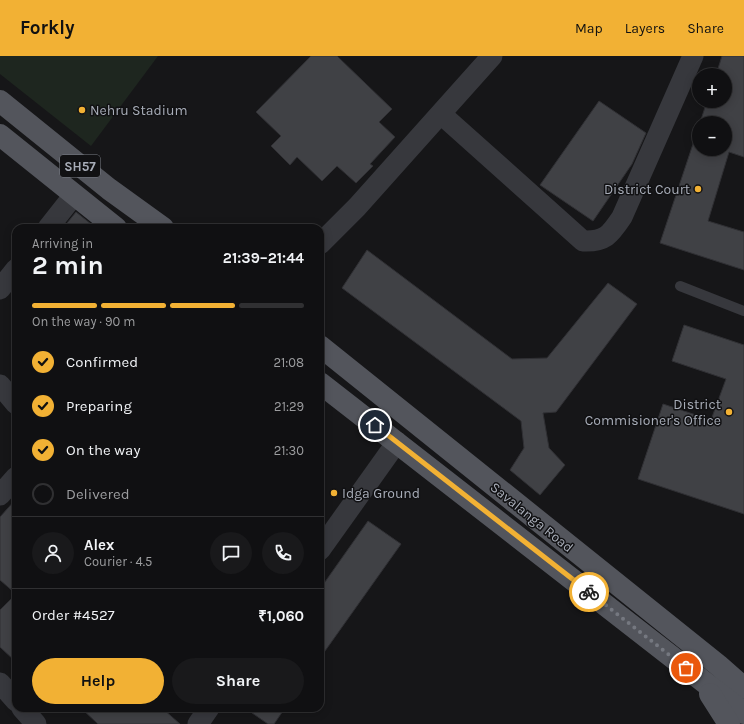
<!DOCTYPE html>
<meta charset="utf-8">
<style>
:root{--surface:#101012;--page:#19191b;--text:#f1f3f6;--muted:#9c9d9f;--line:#303032;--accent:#f2b134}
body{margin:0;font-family:Karla,sans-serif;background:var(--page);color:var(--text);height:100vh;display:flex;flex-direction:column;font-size:15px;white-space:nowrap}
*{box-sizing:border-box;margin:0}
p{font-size:13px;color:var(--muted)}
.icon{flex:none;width:22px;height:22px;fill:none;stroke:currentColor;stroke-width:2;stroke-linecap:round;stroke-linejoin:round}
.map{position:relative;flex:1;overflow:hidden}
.details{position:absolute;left:12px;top:168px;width:312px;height:488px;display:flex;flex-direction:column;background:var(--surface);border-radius:12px;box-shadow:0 2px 10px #0003,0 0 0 1px var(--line)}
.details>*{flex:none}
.controls{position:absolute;left:692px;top:12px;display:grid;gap:8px}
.controls a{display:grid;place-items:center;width:40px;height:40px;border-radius:50%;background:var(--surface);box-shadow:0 2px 10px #0003,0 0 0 1px var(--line);font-size:20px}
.pin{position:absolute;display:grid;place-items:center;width:34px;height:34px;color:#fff;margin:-17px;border:2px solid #fff;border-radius:50%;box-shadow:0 1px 4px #0007}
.courier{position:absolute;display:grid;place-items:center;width:40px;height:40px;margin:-20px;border:3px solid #f2b134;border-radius:50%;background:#fff;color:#222;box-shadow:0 1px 5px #0007}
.overview em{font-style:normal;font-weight:700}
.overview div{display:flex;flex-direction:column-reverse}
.overview{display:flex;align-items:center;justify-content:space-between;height:68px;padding:0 20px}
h1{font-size:26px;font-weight:700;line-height:30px}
.bar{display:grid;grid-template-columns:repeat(4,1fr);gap:6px 4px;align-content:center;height:48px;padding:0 20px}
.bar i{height:5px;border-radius:3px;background:var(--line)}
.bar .on{background:var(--accent)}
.bar p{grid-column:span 4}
.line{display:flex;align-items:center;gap:10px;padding:0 20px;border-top:1px solid var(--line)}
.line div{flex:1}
.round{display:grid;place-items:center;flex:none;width:42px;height:42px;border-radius:21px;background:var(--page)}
ol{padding:0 20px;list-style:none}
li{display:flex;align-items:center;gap:12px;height:44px}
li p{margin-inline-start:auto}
li .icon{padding:4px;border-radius:50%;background:var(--accent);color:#111;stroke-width:4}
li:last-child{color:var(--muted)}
li i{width:22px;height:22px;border:2px solid var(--line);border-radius:50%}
.action{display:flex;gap:8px;margin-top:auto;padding:8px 20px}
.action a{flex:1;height:46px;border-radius:24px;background:var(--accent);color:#111;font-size:16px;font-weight:700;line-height:46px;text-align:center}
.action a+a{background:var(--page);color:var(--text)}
header{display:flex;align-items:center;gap:24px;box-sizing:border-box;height:56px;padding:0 20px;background:var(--accent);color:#111}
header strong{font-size:19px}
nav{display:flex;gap:22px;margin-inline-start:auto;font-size:14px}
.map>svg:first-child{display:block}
.green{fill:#1e261f}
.building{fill:#404145;stroke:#303034}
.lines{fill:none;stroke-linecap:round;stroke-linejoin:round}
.service{stroke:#37383d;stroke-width:10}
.minor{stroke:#37383d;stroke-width:21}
.primary{stroke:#53555c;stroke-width:22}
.done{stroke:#757880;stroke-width:4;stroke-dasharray:0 7.2}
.route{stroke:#f2b134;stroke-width:5}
.poi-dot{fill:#f2b134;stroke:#111113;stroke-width:1.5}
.labels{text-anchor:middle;stroke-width:3;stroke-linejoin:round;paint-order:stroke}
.shield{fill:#111113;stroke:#7b7e86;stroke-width:1}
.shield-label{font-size:13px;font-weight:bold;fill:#a8adb8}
.poi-label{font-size:14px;fill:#a8adb8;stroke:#111113;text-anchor:start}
.street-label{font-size:14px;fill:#a8adb8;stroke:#111113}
</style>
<header>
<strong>Forkly</strong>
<nav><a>Map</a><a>Layers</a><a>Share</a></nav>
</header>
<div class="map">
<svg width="744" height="668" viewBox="0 0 744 668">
<rect width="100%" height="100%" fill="#161618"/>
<path class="green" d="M0,0H158L91,90L0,18Z"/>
<g class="building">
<path d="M311,0H337L392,53L379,66L395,81L370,108L373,110L356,127L337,110L322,125L297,101L290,109L271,90L281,80L256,56Z"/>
<path d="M722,0H744V101L729,96L708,165L744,176V214L660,187L699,70V93H725V67H700L707,45H725V19H716Z"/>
<path d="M599,45L646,77L632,108L593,165L540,129Z"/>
<path d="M76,156L96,172H63Z"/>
<path d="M367,194L512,303L547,302L608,227L637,248L556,356L543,357L549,392L565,409L540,439L510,414L524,392L521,365L342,232Z"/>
<path d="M684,269L744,289V458L638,423L663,348L711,364L726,323L672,305Z"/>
<path d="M16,443V538L0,524V461Z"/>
<path d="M368,465L401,488L320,602V533Z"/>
<path d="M16,538V606L0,591V554Z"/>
<path d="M81,652H162L180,668H98Z"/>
<path d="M245,652H285L274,668H268Z"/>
</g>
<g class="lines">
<path class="service" d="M680,230L744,255"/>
<g class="minor">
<path d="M441,58L583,185C605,186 610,179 622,161L693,0"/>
<path d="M48,172L74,139"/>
<path d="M320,188L357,151L492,0"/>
<path d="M0,233L16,213"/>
<path d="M0,329L16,348"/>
<path d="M0,439L16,421"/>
<path d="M320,494L397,386"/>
<path d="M0,627L16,645"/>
<path d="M22,652L36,668"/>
<path d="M198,668L209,652"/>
</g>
<g class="primary">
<path d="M0,45L109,133L163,172"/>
<path d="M0,79L116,172"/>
<path d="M320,290L718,609L744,632"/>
<path d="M320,327L744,657"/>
<path d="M710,638L729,668"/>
</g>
</g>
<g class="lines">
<path class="done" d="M589,536L686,612"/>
<path class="route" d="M375,369L589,536"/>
</g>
<g class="poi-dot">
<circle cx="82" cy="54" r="4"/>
<circle cx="698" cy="133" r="4"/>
<circle cx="729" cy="356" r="4"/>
<circle cx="334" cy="437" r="4"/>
</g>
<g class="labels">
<rect class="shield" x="60" y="99" width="40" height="22" rx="3"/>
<g class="shield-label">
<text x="80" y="115">SH57</text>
</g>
<g class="poi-label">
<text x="90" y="59">Nehru Stadium</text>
<text x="690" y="138" text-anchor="end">District Court</text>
<text x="721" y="353" text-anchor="end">District<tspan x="721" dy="16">Commisioner's Office</tspan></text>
<text x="342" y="442">Idga Ground</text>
</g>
<g class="street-label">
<text transform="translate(532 461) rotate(39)" y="5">Savalanga Road</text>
</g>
</g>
</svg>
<div class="controls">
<a>+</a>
<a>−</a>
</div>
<div class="pin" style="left:686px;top:612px;background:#ea580c"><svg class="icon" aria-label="bag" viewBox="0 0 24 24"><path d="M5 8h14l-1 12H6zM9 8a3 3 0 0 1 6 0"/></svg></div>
<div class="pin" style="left:375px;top:369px;background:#1f2937"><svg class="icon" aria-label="home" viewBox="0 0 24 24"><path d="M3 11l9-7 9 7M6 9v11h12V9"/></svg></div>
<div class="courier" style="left:589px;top:536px"><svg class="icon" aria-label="bike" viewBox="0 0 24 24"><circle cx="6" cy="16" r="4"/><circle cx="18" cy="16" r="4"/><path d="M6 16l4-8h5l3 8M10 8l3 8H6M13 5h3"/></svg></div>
<section class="details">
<div class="overview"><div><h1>2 min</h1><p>Arriving in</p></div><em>21:39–21:44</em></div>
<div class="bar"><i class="on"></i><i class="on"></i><i class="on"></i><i></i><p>On the way · 90 m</p></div>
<ol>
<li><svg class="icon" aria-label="check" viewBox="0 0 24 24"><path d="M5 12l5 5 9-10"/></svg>Confirmed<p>21:08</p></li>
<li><svg class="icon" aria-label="check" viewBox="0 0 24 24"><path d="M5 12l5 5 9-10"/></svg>Preparing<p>21:29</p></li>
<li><svg class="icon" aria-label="check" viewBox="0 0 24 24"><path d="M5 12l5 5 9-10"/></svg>On the way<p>21:30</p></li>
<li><i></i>Delivered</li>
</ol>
<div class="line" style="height:72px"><a class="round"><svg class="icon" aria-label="person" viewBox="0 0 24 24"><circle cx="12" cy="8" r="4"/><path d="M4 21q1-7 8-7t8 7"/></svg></a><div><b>Alex</b><p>Courier · 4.5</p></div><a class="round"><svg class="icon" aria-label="chat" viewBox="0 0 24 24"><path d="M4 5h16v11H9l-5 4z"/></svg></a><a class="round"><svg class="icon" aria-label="phone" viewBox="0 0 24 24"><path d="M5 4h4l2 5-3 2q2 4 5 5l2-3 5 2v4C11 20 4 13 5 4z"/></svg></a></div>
<div class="line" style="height:52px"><div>Order #4527</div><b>₹1,060</b></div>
<div class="action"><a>Help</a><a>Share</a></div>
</section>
</div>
